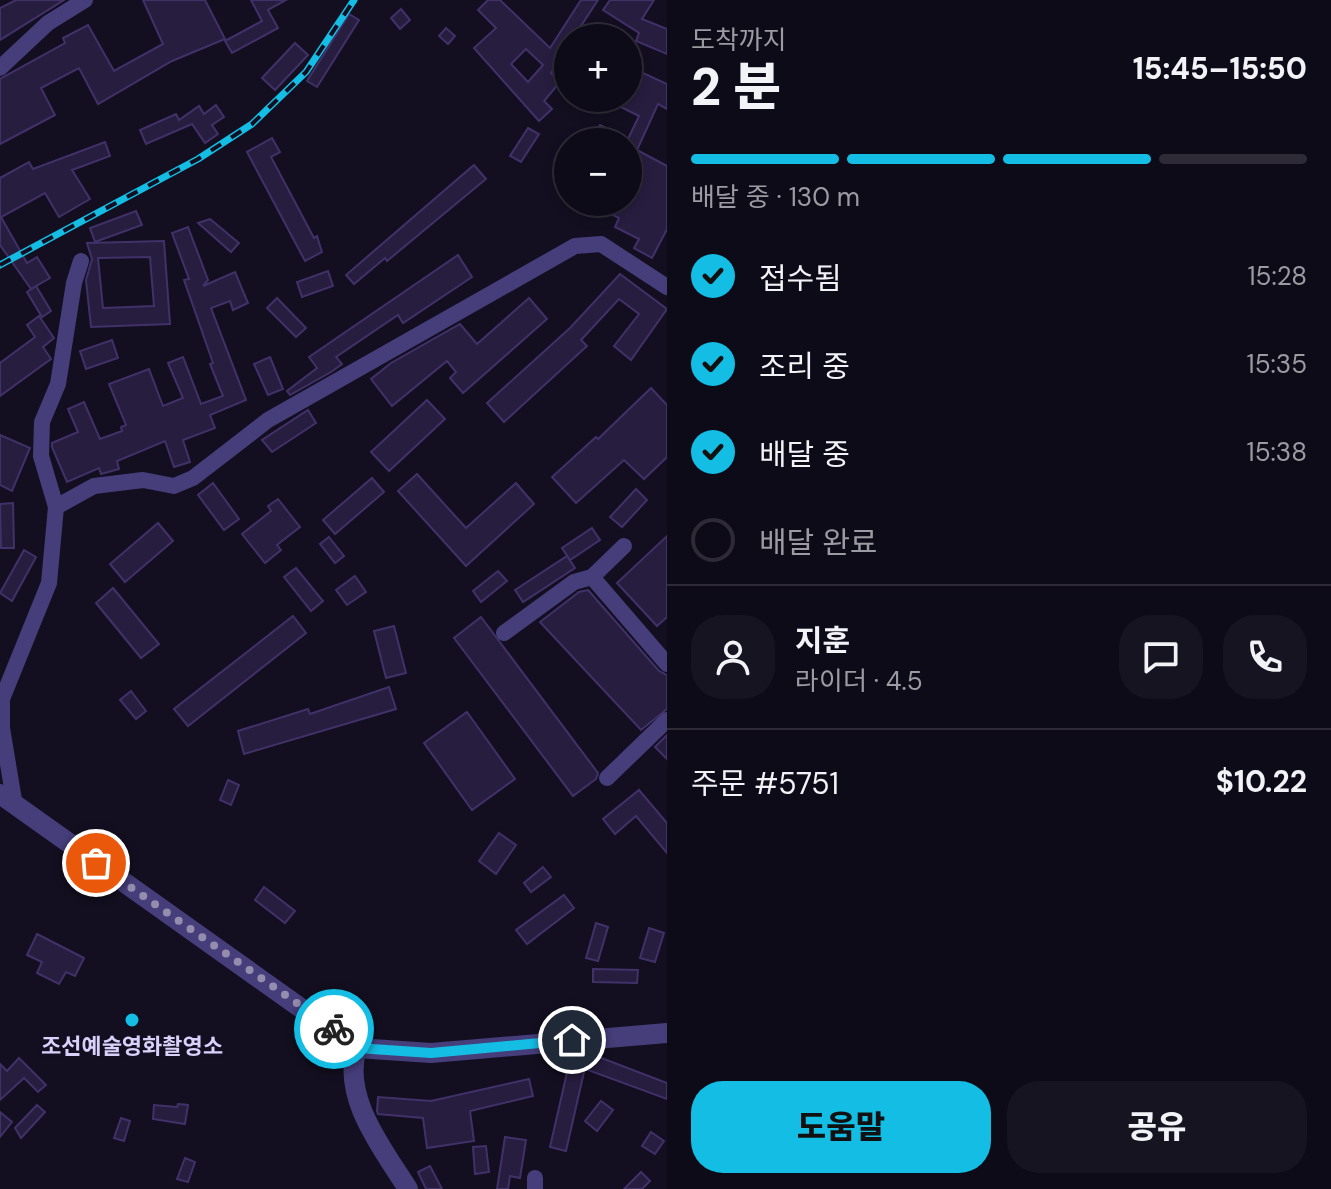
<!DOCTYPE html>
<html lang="ko">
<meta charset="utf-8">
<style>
:root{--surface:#0e0b18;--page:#171421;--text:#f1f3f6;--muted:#9b9ba2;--line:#2e2b37;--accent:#14bde4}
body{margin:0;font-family:"DM Sans","Noto Sans KR",sans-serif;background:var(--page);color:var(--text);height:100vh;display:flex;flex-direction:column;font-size:30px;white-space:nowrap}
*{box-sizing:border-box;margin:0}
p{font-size:26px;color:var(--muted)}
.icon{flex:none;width:44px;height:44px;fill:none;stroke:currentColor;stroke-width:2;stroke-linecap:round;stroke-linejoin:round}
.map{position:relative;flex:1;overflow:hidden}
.details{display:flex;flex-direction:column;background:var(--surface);width:664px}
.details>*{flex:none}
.tools{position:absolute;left:554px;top:24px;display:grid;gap:16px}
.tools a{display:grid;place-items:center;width:88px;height:88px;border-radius:50%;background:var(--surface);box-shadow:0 4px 12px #0003,0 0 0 2px var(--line);font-size:40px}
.pin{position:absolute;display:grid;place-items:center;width:68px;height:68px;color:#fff;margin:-34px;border:4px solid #fff;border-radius:50%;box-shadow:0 2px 8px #0007}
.courier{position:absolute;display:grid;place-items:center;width:80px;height:80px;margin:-40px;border:6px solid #14bde4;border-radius:50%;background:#fff;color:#222;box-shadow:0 2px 10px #0007}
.headline em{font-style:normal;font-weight:800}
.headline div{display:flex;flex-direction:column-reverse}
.headline{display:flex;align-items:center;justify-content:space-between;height:136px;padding:0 24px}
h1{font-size:52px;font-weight:800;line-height:60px}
.bar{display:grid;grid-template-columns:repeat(4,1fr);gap:12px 8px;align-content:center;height:96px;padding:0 24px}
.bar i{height:10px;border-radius:6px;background:var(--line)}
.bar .current{background:var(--accent)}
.bar p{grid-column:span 4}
.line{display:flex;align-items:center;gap:20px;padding:0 24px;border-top:2px solid var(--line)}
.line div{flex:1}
.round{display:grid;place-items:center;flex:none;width:84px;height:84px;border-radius:32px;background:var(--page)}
ol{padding:0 24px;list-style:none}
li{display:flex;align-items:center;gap:24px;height:88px}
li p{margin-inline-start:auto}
li .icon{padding:8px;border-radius:50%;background:var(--accent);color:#111;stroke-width:4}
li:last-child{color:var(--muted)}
li i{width:44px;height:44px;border:4px solid var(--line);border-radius:50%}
.primary-button{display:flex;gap:16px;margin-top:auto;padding:16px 24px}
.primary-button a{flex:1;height:92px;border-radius:32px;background:var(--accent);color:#111;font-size:32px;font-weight:800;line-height:92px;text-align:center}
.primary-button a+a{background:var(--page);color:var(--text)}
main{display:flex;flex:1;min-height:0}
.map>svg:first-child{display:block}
.building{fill:#271d3f;stroke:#413169;stroke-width:2;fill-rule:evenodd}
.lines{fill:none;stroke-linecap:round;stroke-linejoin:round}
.minor{stroke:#463e7b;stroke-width:16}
.tertiary{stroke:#463e7b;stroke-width:20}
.rail-casing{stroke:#14bde4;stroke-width:7}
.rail{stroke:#130f20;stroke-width:4;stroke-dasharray:12;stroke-linecap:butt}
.done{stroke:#948dae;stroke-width:8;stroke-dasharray:0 14.4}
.route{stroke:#14bde4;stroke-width:10}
.poi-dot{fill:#14bde4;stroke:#130f20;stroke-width:3}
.labels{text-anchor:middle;stroke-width:6;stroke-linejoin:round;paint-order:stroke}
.poi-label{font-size:22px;font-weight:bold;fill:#dad1fb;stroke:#130f20}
</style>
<main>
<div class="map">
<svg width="667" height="1189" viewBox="0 0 667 1189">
<rect width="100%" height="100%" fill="#130f20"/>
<g class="building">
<path d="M16,0H64L0,40V8Z"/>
<path d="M143,0H205L225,39L172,61L98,104L79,68L41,88L55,115L0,144V79L65,43L63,38L88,25L114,71L163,44Z"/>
<path d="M251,0H286L268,10L278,28L232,53L225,41L262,21Z"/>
<path d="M488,0H500L550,48L581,0H598L573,38H568V46L551,73L560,82L544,101L552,109L539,121L474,48L496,28L478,10ZM526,49L543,65L528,82L511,64Z"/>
<path d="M610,0H654L642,19L667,29V54L636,41L639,33L603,10Z"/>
<path d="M401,9L410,20L400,29L391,18Z"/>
<path d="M349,14L359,20L317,87L307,81Z"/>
<path d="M446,28L455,36L448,44L439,36Z"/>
<path d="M295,43L308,55L275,90L262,78Z"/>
<path d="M628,66L667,84V109L658,104L637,150L667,166V229L652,258L634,248L639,239L615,227L619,218L607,212L612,202H628V142H602L593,137L600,125L628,139L639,116L603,98H628Z"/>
<path d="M216,105L224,117L212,125L218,134L205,143L192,124L146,144L140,130L176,114L179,120L199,106L204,114Z"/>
<path d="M528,128L539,134L521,162L510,156Z"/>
<path d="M272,138L280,152L271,157L314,238L317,236L322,252L305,261L247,152Z"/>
<path d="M105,142L110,156L72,170L90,199L59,217L45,193L1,217L27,263L37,257L50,278L31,289L0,245V178L29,162L33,169Z"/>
<path d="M474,165L486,179L387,261L385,258L354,284L346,275Z"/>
<path d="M136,211L142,225L95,242L90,228Z"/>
<path d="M210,219L239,243L231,252L198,223Z"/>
<path d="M188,227L208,280L203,286L235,272L248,303L233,310L230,301L211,308L246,400L210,415L215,428L183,440L190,462L174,467L165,441L117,461L119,469L101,474L99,468L67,482L52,447V443L78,432L68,409L84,402L100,439L122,431L121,427L126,425L109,384L149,369L163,406L183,398L168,363L183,357L201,404L223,396L210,364L213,363L184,280L189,279L172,233Z"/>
<path d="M164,241L170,324L91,327L86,280L92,259L87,243ZM150,257L154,306L103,308L98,258Z"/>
<path d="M458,255L472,277L403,323L398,315L336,357L342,364L331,372L290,395L287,391L317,368L309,357Z"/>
<path d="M328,271L333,286L302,297L297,282Z"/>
<path d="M620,274L667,309L631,360L614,346L639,314L619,299L581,340L587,346L504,422L487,403L570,328Z"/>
<path d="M36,286L51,311L42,317L27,292Z"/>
<path d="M277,298L306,328L296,337L267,308Z"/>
<path d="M529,298L547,319L463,393L450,378L456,372L447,361L392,406L371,379L391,363L460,324L477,344Z"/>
<path d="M39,316L54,338L43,347L51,359L0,396V363L35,337L27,325Z"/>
<path d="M112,340L118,358L86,369L80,351Z"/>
<path d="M270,357L283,389L268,395L254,364Z"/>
<path d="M651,388L667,405V457L644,479L624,460L576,503L552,477L596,437L598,439Z"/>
<path d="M427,400L445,419L389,471L371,452Z"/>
<path d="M308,410L316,423L272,452L262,440Z"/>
<path d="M0,435L30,448L12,491L0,485Z"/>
<path d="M417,474L466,528L516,483L534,504L466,566L398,491Z"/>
<path d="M372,478L384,492L335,534L323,520Z"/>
<path d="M213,483L239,519L224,530L198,495Z"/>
<path d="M636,489L647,500L622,527L610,517Z"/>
<path d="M278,499L300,527L277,545L281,550L265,563L242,534L271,511L268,506Z"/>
<path d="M13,503L14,548H1L0,504Z"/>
<path d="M158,523L173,541L125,582L110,564Z"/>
<path d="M592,528L600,540L570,560L562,548Z"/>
<path d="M667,536V617L657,626L617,583Z"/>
<path d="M329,537L344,556L335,563L320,544Z"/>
<path d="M24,550L36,557L12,601L0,593Z"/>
<path d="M567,556L575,568L523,602L515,590Z"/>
<path d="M296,568L323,601L311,611L284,577Z"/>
<path d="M498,571L507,581L481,602L473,591Z"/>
<path d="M355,576L366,592L347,605L336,590Z"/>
<path d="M113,588L159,644L141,658L96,603Z"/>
<path d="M588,590L659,671L667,675V709L641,730L540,622L579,592Z"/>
<path d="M293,616L306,633L188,726L174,709Z"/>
<path d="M481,617L598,773L596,779L573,796L454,638Z"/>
<path d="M394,626L406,673L386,678L374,631Z"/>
<path d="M389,687L396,709L244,754L238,731L308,709L310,714Z"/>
<path d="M131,691L146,711L136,719L120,700Z"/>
<path d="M467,712L515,779L472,810L424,743Z"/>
<path d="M667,735V759L655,747Z"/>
<path d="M228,780L239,785L231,805L220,800Z"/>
<path d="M639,790L667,823V853L636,816L615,834L603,819Z"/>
<path d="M499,833L516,845L496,874L479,861Z"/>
<path d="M543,867L551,877L531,892L524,883Z"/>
<path d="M264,887L295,911L285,923L255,900Z"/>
<path d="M564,895L574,908L527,944L516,930Z"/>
<path d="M596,923L608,927L598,961L586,958Z"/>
<path d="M649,928L664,933L655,962L640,958Z"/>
<path d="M37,934L84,958L75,976L66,972L59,984L37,973L42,962L27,955Z"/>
<path d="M593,969L638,970L637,983L593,982Z"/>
<path d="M591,1054L667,1083V1099L585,1069Z"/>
<path d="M19,1058L46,1085L38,1092L24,1078L0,1100V1064L7,1071Z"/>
<path d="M568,1068L584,1072L566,1151L550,1147Z"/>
<path d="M529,1079L533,1096L470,1111L474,1141L427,1148L423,1118L378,1114L377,1111L378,1097L431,1101Z"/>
<path d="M601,1101L613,1110L597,1131L585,1121Z"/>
<path d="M178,1104L188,1105L185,1124L153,1119L154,1105L177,1107Z"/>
<path d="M37,1105L45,1112L21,1138L15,1128Z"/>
<path d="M0,1112L12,1122L0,1137Z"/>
<path d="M121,1118L130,1121L124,1141L114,1138Z"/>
<path d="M651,1132L664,1141L655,1154L642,1146Z"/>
<path d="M505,1137L526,1140L520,1178L510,1176L508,1189H497Z"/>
<path d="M486,1146L489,1172L475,1174L473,1147Z"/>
<path d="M185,1158L195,1162L188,1182L177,1179Z"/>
<path d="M430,1166L442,1189H426L418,1172Z"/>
<path d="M641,1172L650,1181L642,1189H624Z"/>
</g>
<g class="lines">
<g class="minor">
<path d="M0,68L48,23L85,0"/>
<path d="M56,507L41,456L42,422L58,384L74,283L81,261"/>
<path d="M592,577L624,546"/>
<path d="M504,633L574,582L592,577L667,664"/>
<path d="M607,778L667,720"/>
<path d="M15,806L2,728V699L49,583L56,507L94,486L143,480L174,486L193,478L268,420L575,246L601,244L667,287"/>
<path d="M535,1189V1178"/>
</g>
<g class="tertiary">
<path d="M0,794L357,1048C341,1097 383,1149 408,1189"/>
<path d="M357,1048L431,1053L667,1033"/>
</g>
<defs>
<path id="rail" d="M0,265L198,159L252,124L306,72L354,0"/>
</defs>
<use href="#rail" class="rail-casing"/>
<use href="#rail" class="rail"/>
</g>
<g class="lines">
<path class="done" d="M96,863L334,1029"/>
<path class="route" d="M334,1029L357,1048L431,1053L572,1040"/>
</g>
<circle class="poi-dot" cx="132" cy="1020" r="8"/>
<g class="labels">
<g class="poi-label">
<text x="132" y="1054">조선예술영화촬영소</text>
</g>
</g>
</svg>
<div class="tools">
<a>+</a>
<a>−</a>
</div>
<div class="pin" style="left:96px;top:863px;background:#ea580c"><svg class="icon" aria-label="bag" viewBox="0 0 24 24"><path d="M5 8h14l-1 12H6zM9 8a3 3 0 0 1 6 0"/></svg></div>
<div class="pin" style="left:572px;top:1040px;background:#1f2937"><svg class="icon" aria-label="home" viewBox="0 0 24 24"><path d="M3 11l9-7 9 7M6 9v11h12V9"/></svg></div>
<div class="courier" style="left:334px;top:1029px"><svg class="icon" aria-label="bike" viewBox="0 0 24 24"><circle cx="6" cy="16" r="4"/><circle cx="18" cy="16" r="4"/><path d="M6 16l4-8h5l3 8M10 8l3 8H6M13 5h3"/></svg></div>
</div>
<section class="details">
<div class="headline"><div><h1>2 분</h1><p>도착까지</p></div><em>15:45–15:50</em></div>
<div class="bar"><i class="current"></i><i class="current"></i><i class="current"></i><i></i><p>배달 중 · 130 m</p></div>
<ol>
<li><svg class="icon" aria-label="check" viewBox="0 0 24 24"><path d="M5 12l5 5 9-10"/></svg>접수됨<p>15:28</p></li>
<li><svg class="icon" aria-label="check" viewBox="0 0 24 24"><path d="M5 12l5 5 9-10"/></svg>조리 중<p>15:35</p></li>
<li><svg class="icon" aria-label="check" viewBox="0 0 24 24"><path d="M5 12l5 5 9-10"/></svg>배달 중<p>15:38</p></li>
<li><i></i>배달 완료</li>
</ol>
<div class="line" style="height:144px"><a class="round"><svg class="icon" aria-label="person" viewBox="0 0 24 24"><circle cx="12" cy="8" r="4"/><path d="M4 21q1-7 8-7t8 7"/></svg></a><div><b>지훈</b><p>라이더 · 4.5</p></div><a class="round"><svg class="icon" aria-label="chat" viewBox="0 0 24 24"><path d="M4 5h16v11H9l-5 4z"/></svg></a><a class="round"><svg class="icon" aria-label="phone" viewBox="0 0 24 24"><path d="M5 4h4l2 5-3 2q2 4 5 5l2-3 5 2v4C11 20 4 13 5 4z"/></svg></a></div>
<div class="line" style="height:104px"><div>주문 #5751</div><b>$10.22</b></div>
<div class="primary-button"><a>도움말</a><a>공유</a></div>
</section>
</main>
